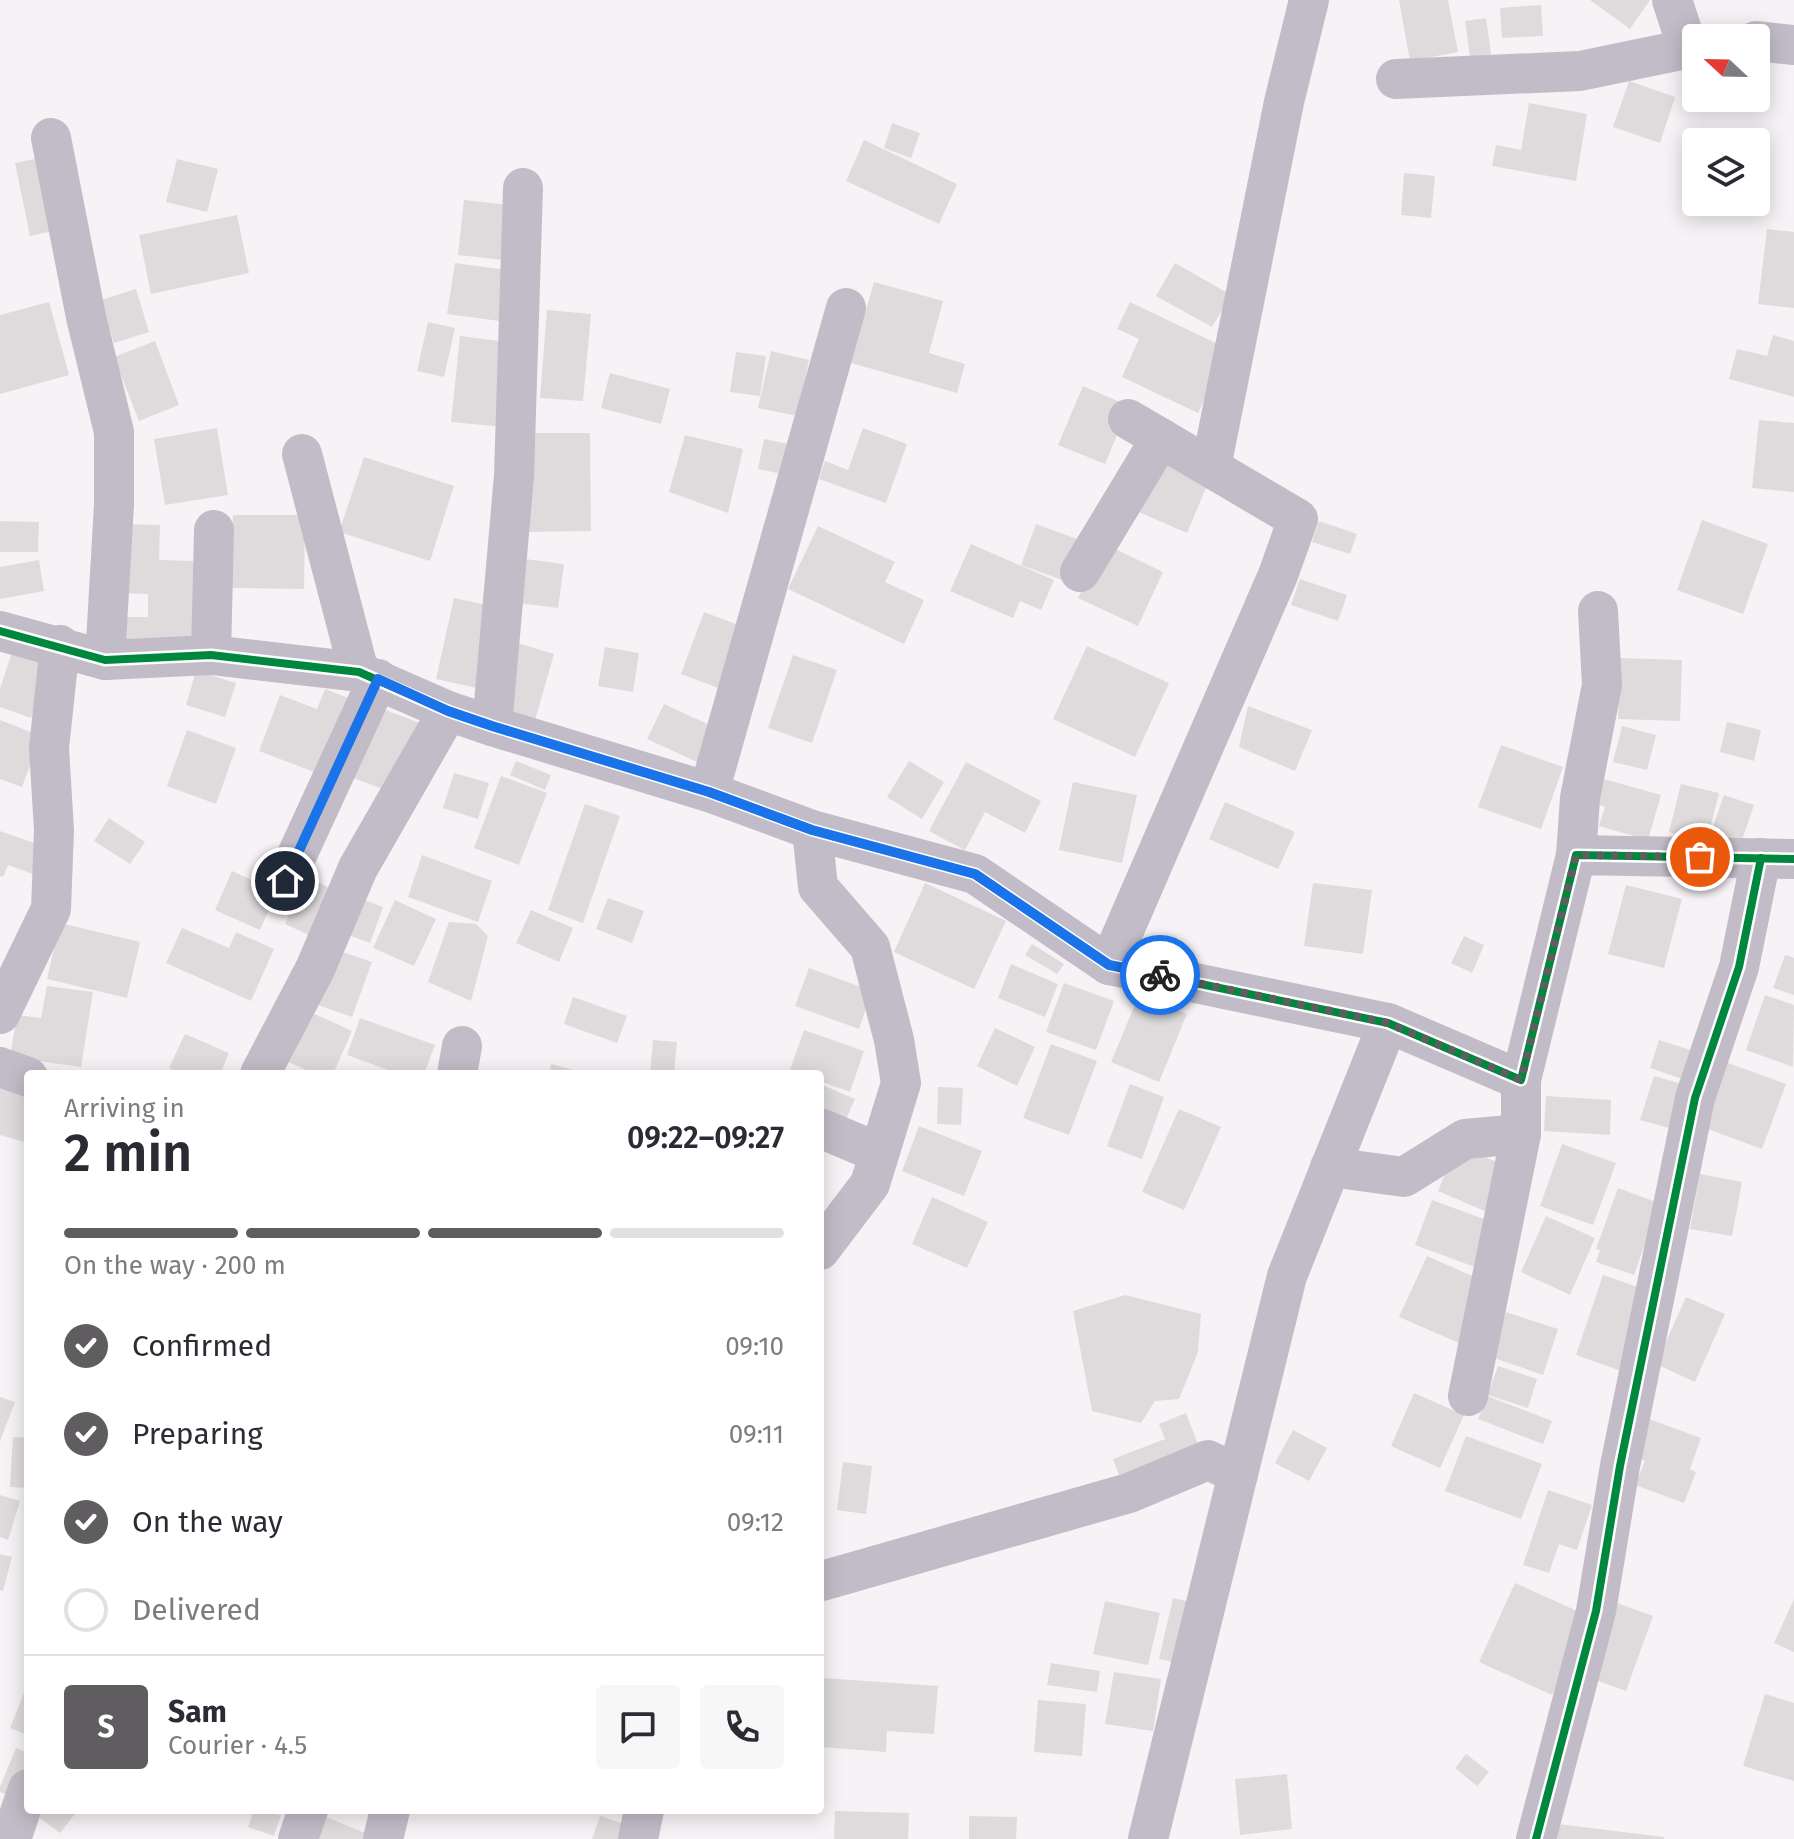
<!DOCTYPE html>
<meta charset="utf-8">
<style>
:root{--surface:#fff;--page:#f7f7f7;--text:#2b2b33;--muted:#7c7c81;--line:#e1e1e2;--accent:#605d60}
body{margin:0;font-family:"Fira Sans",sans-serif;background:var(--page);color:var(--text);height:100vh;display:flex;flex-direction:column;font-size:30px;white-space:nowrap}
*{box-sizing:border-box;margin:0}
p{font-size:26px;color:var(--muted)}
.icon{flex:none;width:44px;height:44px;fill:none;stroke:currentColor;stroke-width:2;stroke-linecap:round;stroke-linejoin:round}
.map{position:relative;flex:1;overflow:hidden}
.details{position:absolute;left:24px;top:1070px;width:800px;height:744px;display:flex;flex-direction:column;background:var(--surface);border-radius:8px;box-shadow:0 4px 20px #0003}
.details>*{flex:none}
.needle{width:52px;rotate:292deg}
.fabs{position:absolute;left:1682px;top:24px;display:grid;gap:16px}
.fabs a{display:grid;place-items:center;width:88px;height:88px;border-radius:8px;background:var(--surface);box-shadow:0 4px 20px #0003;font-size:40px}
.pin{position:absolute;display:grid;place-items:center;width:68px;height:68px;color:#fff;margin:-34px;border:4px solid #fff;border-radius:50%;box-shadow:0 2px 8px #0007}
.courier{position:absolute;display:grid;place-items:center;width:80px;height:80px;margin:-40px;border:6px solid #1a73e8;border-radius:50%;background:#fff;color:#222;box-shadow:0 2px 10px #0007}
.head em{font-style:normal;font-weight:600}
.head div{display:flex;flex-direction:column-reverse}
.head{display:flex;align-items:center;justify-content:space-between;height:136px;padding:0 40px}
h1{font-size:52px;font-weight:600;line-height:60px}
.bar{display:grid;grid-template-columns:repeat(4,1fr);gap:12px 8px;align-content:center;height:96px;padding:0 40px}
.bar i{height:10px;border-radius:6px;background:var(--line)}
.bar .on{background:var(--accent)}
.bar p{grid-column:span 4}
.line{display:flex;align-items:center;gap:20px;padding:0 40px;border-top:2px solid var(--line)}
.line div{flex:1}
.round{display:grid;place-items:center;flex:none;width:84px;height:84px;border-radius:8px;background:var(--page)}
ol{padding:0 40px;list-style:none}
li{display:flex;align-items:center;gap:24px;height:88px}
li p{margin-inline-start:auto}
li .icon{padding:8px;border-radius:50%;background:var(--accent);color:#fff;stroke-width:4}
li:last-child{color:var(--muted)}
li i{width:44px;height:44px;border:4px solid var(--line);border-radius:50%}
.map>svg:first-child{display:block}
.building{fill:#dfdbdc}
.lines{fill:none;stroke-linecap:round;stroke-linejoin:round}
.minor{stroke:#c2bcc8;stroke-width:40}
.cycleway-casing{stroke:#fff;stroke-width:13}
.cycleway{stroke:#00873e;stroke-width:8}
.done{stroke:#605d60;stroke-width:8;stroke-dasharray:0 14.4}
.route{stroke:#1a73e8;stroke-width:10}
</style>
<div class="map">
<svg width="1794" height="1839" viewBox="0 0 1794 1839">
<rect width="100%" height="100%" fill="#f6f2f6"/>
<g class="building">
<path d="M1399,0H1448L1458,52L1410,61Z"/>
<path d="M1590,0H1650L1630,29Z"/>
<path d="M1541,5L1543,36L1502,38L1500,8Z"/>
<path d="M1486,18L1491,54L1470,57L1465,21Z"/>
<path d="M1629,81L1675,97L1660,143L1613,127Z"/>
<path d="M1529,103L1587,114L1576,181L1492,166L1496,145L1521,150Z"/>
<path d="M892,123L920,133L911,158L884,148Z"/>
<path d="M864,140L957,184L939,224L846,181Z"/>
<path d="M44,157L58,230L30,236L15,163Z"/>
<path d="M177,159L218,169L207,212L166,202Z"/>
<path d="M1404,173L1435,176L1431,218L1401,215Z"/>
<path d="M464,200L519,206L513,261L458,255Z"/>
<path d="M237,215L249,273L151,294L139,235Z"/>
<path d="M1767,229L1794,232V308L1758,304Z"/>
<path d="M455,263L514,271L507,322L447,314Z"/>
<path d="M1175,263L1231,295L1212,327L1156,296Z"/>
<path d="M874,282L943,301L929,353L965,364L957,393L851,363Z"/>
<path d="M136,289L149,332L114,343L101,300Z"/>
<path d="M49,302L69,375L0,394V315Z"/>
<path d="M1130,302L1228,349L1198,413L1122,377L1139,339L1117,329Z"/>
<path d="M547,310L591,314L583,401L540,398Z"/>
<path d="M428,322L455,328L444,377L417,371Z"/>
<path d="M1773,335L1794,341V397L1729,379L1737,349L1767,356Z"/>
<path d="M460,336L514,343L505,427L451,422Z"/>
<path d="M155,341L179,405L139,421L114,357Z"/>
<path d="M771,351L809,360L797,416L758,408Z"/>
<path d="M736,352L766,356L760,396L730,392Z"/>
<path d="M610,373L670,389L661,424L601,408Z"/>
<path d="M1083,386L1129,406L1105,464L1058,445Z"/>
<path d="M1759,420L1794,423V492L1752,488Z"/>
<path d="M217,428L228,495L165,505L154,439Z"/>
<path d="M863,428L907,444L886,503L819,479L825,461L848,470Z"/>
<path d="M521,433H590L591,531L521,532Z"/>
<path d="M685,435L743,449L728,513L669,492Z"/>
<path d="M764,439L788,444L782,474L758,469Z"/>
<path d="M364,457L454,486L430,561L339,532Z"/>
<path d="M1154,459L1208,483L1187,533L1132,509Z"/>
<path d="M233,515H305L304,589L231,588Z"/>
<path d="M1702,520L1768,544L1743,614L1677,590Z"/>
<path d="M0,521L39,522L38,552H0Z"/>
<path d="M1319,521L1357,534L1350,554L1312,542Z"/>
<path d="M117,524L160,525L159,560L194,561L198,647L114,646L115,617H148V594L115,593Z"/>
<path d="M1036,524L1077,539L1062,580L1021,565Z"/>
<path d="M818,526L895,562L885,582L924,600L904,644L788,589Z"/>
<path d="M1103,543L1163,572L1138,626L1078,598Z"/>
<path d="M971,544L1054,580L1041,610L1020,601L1013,618L950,591Z"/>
<path d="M525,559L564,564L558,608L519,603Z"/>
<path d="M39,560L44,591L0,599V567Z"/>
<path d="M1300,579L1347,595L1338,621L1291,605Z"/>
<path d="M454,598L496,607L477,688L436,679Z"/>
<path d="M704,612L741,626L718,688L681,674Z"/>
<path d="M517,643L554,654L531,734L494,724Z"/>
<path d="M1087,646L1169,683L1135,757L1053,719Z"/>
<path d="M605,647L639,653L633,692L598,686Z"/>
<path d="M12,652L49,664L31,718L0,707V689Z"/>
<path d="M793,655L837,670L812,743L768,728Z"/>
<path d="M1620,658L1682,660L1680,721L1618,719Z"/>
<path d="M196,671L236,683L225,717L186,705Z"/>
<path d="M325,689L359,702L330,778L259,751L280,695L317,709Z"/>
<path d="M664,704L714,727L697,762L647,739Z"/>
<path d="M372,705L425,725L399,795L345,775Z"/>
<path d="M1248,706L1312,730L1295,771L1239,747Z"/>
<path d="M0,720L41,736L22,787L0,779Z"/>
<path d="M1727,722L1761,730L1754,761L1720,752Z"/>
<path d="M1622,726L1656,735L1647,770L1613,762Z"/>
<path d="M187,730L236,748L216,804L167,786Z"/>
<path d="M1501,745L1563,767L1541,829L1478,807Z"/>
<path d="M516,761L551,775L545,790L510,775Z"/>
<path d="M909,761L944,782L922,819L887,797Z"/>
<path d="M966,762L1041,801L1025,833L985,812L965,850L929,831Z"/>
<path d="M454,773L489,783L478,819L443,808Z"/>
<path d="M501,776L547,793L519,865L474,848Z"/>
<path d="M1604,779L1661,795L1648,840L1599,826L1605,807L1597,804Z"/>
<path d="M1073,782L1137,795L1122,863L1059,850Z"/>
<path d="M1681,784L1719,793L1707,841L1669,832Z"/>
<path d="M1724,795L1754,805L1739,849L1709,838Z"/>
<path d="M1225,802L1295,832L1278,869L1209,839Z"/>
<path d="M585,804L620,816L583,923L548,910Z"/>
<path d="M109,818L145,842L130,864L94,841Z"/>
<path d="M0,831L51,849L41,877L8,865L3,877L0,876Z"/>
<path d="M422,855L492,881L478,922L408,897Z"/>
<path d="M232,871L277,891L260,930L215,910Z"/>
<path d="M306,877L341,893L320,940L285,924Z"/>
<path d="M925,883L1006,921L974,989L894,952Z"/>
<path d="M1313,883L1372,890L1363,954L1304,946Z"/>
<path d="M1626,885L1682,899L1664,968L1608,954Z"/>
<path d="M359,898L383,907L370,943L346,934Z"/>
<path d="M608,898L644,911L632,943L596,929Z"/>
<path d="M395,900L436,919L414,966L373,948Z"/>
<path d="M531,910L573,928L559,962L516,943Z"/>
<path d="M449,922L476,924L488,936L471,1001L428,982Z"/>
<path d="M60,923L140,942L127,998L47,979Z"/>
<path d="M182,928L229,948L236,932L274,949L251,1001L166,963Z"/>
<path d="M1464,936L1484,945L1472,973L1451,963Z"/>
<path d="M1032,944L1064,964L1057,974L1025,955Z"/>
<path d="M337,950L372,962L352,1017L318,1005Z"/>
<path d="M1785,955L1794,958V995L1773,988Z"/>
<path d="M1011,964L1058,984L1045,1017L998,998Z"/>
<path d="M809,968L872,991L859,1029L795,1006Z"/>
<path d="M1064,983L1114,1001L1096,1050L1046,1032Z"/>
<path d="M47,986L93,992L81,1067L10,1057L17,1015L41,1018Z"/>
<path d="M1139,995L1187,1014L1159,1082L1111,1062Z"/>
<path d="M1765,995L1794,1005L1793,1067L1746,1050Z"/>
<path d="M573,997L627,1016L617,1043L564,1024Z"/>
<path d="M304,1009L352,1031L333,1074H315L282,1059Z"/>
<path d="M360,1018L435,1045L424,1074H399L347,1055Z"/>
<path d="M995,1028L1035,1047L1017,1086L977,1066Z"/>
<path d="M804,1030L864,1051L850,1092L820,1081V1074L790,1070Z"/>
<path d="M185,1034L229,1053L220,1074H182L169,1068Z"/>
<path d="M653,1040L677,1042L674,1074H650Z"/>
<path d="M1659,1040L1700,1053L1691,1082L1650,1068Z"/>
<path d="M1051,1044L1097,1061L1069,1135L1023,1118Z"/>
<path d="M1717,1059L1786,1084L1762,1149L1694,1124Z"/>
<path d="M551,1064L585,1073V1074H549Z"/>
<path d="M1654,1076L1689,1086L1676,1130L1640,1120Z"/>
<path d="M0,1083L28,1091V1143L0,1135Z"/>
<path d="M820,1084L855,1099L840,1133L820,1124Z"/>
<path d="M1130,1084L1164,1097L1142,1159L1107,1146Z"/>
<path d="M938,1087L963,1088L961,1125L937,1124Z"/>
<path d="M1546,1096L1611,1100L1610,1135L1544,1131Z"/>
<path d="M1179,1109L1221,1127L1184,1210L1142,1192Z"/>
<path d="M919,1126L982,1151L964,1196L902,1171Z"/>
<path d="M1562,1144L1616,1163L1593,1225L1540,1206Z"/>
<path d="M1457,1145L1511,1168L1492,1214L1438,1191Z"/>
<path d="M1700,1174L1742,1182L1732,1236L1690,1229Z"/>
<path d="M1618,1188L1659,1203L1634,1275L1596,1262L1600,1250L1596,1249Z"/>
<path d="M932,1197L988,1222L967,1268L912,1244Z"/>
<path d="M1432,1200L1500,1225L1483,1270L1415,1245Z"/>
<path d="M1546,1216L1595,1238L1570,1295L1521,1272Z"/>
<path d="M1427,1256L1486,1282L1459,1343L1399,1317Z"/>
<path d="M1603,1275L1649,1291L1621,1371L1576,1355Z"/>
<path d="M1125,1295L1201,1314L1198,1352L1179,1399L1155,1401L1141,1423L1092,1411L1073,1311Z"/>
<path d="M1686,1297L1725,1314L1695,1382L1656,1364Z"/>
<path d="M1506,1312L1558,1329L1543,1375L1491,1357Z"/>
<path d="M1498,1366L1537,1379L1528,1408L1488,1395Z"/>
<path d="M1414,1393L1464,1415L1440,1468L1391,1446Z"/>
<path d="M1487,1396L1552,1421L1543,1444L1478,1419Z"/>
<path d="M0,1397L15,1402L0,1441Z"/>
<path d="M1186,1413L1204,1460L1125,1491L1113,1459L1165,1439L1159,1424Z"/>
<path d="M1641,1416L1701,1438L1690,1469L1696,1472L1684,1503L1635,1485L1645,1461L1627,1454Z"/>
<path d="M1293,1430L1327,1448L1309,1481L1275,1463Z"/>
<path d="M1466,1436L1542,1464L1521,1519L1445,1491Z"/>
<path d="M13,1437L28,1438V1488L10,1487Z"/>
<path d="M843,1462L872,1466L866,1514L837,1510Z"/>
<path d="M1548,1490L1592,1505L1577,1550L1559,1544L1549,1573L1523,1565Z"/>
<path d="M0,1495L20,1501L8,1540L0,1537Z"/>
<path d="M0,1554L12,1557L3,1591L0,1590Z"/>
<path d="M1515,1583L1588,1616L1552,1695L1479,1662Z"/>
<path d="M1173,1598L1212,1607L1199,1668L1159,1659Z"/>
<path d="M1794,1599V1652L1774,1643Z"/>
<path d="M1105,1601L1160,1613L1148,1665L1093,1654Z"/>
<path d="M1617,1603L1653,1616L1626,1691L1590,1678Z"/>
<path d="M1051,1663L1100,1671L1097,1692L1047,1685Z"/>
<path d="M1114,1672L1161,1679L1153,1731L1105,1724Z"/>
<path d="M823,1678L938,1686L934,1734L887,1731L886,1752L820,1747Z"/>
<path d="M24,1693L28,1695V1735L10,1728Z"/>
<path d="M1765,1694L1794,1703V1781L1743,1766Z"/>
<path d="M1038,1700L1086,1704L1082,1756L1034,1752Z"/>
<path d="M16,1748L28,1753V1768L15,1798L0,1792V1787Z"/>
<path d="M1466,1754L1489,1772L1477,1786L1455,1768Z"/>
<path d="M1287,1774L1292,1829L1240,1835L1235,1779Z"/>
<path d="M29,1810H78L60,1833Z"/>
<path d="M254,1810L281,1815L274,1836L248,1827Z"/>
<path d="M835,1811L909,1813L908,1839H834Z"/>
<path d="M319,1814L370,1835L368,1839H308Z"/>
<path d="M600,1816L630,1826L625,1839H592Z"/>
<path d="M969,1816L1017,1817L1016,1839H969Z"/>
<path d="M1550,1823L1664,1837V1839H1548Z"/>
</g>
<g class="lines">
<g class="minor">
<path d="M1672,0L1688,49"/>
<path d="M1756,41L1794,45"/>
<path d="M1396,79L1580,71L1696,47"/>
<path d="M51,138L86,317L114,432V505L105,660"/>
<path d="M302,454L359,672"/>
<path d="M1211,467L1284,102L1309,0"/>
<path d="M1080,572L1161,438"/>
<path d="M0,631L105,660L211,655L359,672L448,711L492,726L709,792L812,830L975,874L1109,965L1388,1023L1521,1080L1576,855L1794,859"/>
<path d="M211,655L214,530"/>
<path d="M492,726L514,476L523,188"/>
<path d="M709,792L846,308"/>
<path d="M812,830L818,887L870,947L894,1040L901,1083L870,1184L820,1250"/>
<path d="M1576,855L1580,798L1602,685L1598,611"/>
<path d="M285,881L378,679"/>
<path d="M1109,965L1278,575L1298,519L1128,419"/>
<path d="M0,1014L51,909L54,830L49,748L60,645"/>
<path d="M0,1067L28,1077"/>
<path d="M260,1074L315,969L358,868L448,711"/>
<path d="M457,1074L462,1046"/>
<path d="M820,1128L879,1153"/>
<path d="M1330,1167L1404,1177L1465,1139L1521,1134"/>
<path d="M1468,1396L1521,1134V1080"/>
<path d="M822,1581L1129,1493L1208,1460L1238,1474L1287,1276L1388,1023"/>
<path d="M11,1839L28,1789"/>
<path d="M298,1839L308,1810"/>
<path d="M383,1839L390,1810"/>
<path d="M638,1839L644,1810"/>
<path d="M1148,1839L1238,1474"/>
<path d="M1536,1839L1596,1611L1620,1466L1695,1098L1739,967L1761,858"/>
</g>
<defs>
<g id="cycleway">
<path d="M0,631L105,660L211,655L359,672L448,711L492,726L709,792L812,830L975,874L1109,965L1388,1023L1521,1080L1576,855L1794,859"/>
<path d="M1536,1839L1596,1611L1620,1466L1695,1098L1739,967L1761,858"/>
</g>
</defs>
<use href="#cycleway" class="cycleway-casing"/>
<use href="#cycleway" class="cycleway"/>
</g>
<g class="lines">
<path class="done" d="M1160,975L1388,1023L1521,1080L1576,855L1700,857"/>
<path class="route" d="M285,881L378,679L448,711L492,726L709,792L812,830L975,874L1109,965L1160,975"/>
</g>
</svg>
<div class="fabs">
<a><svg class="needle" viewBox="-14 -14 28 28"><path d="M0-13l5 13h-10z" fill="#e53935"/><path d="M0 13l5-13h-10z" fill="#7c7c81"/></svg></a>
<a><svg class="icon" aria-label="layers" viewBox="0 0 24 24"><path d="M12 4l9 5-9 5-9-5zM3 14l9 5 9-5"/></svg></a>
</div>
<div class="pin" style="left:1700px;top:857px;background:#ea580c"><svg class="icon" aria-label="bag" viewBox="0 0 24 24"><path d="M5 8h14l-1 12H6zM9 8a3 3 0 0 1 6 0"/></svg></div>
<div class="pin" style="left:285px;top:881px;background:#1f2937"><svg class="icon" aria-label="home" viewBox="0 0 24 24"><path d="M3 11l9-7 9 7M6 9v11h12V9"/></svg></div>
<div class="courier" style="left:1160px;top:975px"><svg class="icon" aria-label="bike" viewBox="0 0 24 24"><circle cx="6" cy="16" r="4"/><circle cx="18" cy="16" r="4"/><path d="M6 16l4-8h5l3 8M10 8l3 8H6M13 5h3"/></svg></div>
<section class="details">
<div class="head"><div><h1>2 min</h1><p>Arriving in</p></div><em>09:22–09:27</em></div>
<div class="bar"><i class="on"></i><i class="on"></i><i class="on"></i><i></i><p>On the way · 200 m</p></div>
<ol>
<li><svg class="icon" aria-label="check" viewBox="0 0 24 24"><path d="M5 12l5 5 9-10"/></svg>Confirmed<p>09:10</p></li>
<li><svg class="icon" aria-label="check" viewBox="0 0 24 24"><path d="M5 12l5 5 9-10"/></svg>Preparing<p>09:11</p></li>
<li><svg class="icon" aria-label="check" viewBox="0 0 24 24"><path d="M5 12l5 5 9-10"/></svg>On the way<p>09:12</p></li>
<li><i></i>Delivered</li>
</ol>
<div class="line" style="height:144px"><b class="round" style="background:var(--accent);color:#fff">S</b><div><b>Sam</b><p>Courier · 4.5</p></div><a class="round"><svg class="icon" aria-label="chat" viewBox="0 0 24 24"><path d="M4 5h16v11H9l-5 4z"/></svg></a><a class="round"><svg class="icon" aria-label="phone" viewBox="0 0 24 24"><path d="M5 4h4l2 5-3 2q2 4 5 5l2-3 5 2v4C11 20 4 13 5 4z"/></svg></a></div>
</section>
</div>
